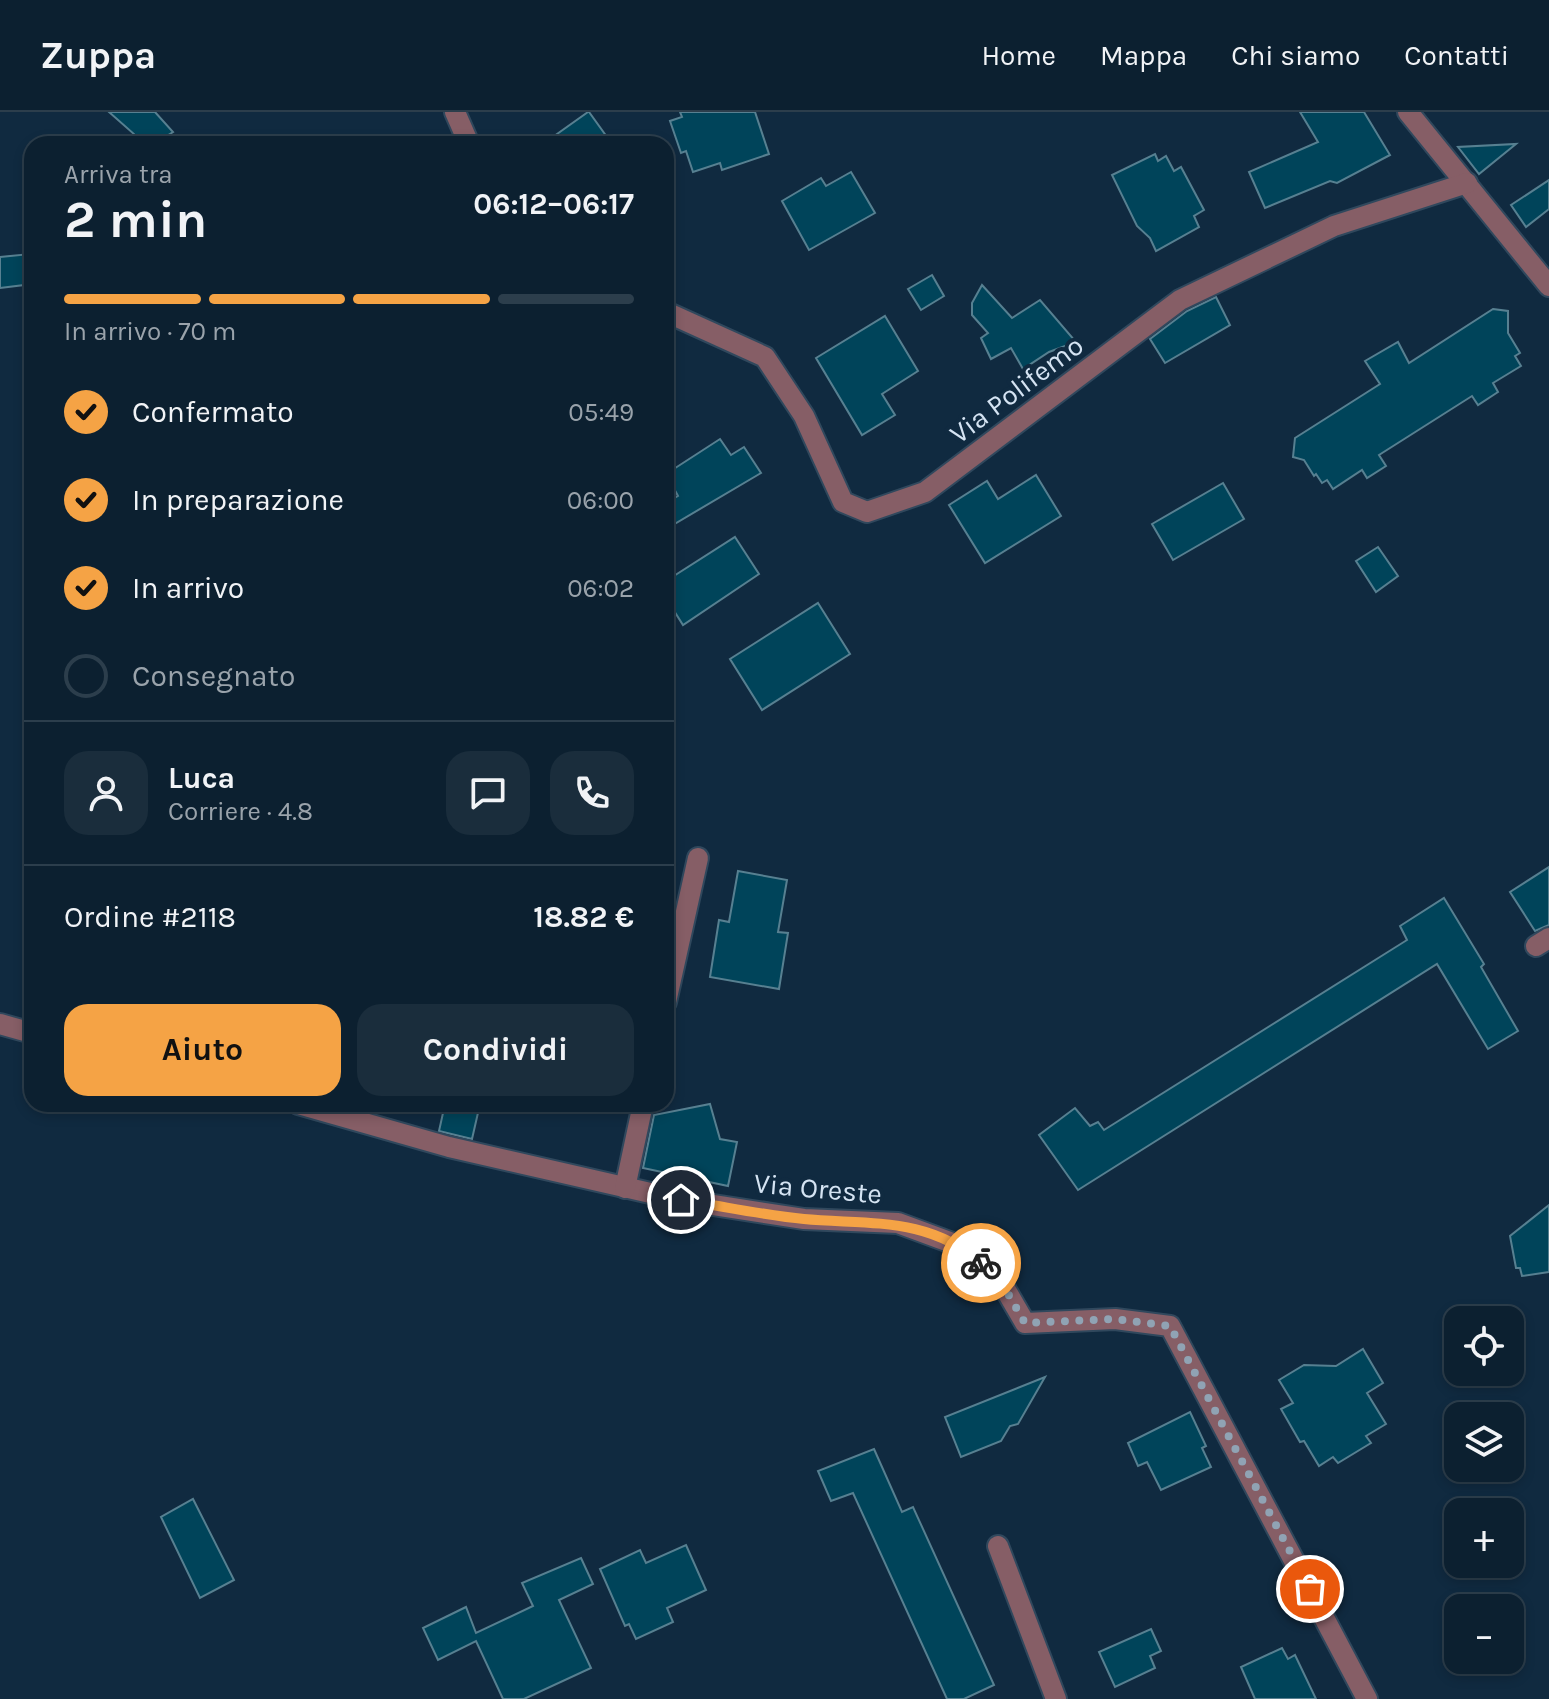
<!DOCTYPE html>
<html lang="it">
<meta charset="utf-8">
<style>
:root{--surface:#0c2030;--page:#1a2d3c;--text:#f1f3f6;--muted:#9aa3ab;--line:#2c3e4c;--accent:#f5a345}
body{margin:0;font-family:Karla,sans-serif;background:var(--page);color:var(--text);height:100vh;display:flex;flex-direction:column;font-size:30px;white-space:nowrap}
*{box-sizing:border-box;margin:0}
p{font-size:26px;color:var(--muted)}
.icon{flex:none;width:44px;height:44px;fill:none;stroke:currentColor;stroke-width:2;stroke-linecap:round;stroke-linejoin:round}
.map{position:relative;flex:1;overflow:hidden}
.details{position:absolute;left:24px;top:24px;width:650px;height:976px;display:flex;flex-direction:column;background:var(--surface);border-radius:24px;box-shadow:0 4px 12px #0003,0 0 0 2px var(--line)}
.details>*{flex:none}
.tools{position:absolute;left:1444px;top:1194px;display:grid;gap:16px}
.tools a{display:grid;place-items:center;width:80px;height:80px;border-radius:16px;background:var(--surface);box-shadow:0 4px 12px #0003,0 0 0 2px var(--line);font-size:40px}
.pin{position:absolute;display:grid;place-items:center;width:68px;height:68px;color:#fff;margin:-34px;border:4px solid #fff;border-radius:50%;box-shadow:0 2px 8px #0007}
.courier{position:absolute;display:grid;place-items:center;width:80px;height:80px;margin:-40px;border:6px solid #f5a345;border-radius:50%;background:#fff;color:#222;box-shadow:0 2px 10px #0007}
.headline em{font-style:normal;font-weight:700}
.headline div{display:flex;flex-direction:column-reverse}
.headline{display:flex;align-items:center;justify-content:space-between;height:136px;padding:0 40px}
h1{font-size:52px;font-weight:700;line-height:60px}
.bar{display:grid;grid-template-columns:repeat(4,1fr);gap:12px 8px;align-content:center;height:96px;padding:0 40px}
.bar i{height:10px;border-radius:6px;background:var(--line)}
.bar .active{background:var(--accent)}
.bar p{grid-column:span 4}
.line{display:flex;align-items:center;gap:20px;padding:0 40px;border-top:2px solid var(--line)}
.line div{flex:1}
.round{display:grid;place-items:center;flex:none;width:84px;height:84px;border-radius:24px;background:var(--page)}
ol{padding:0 40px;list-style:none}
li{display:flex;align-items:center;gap:24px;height:88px}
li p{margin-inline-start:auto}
li .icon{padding:8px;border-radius:50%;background:var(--accent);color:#111;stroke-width:4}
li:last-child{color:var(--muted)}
li i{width:44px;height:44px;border:4px solid var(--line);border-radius:50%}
.primary-button{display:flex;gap:16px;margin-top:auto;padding:16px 40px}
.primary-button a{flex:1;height:92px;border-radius:24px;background:var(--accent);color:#111;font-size:32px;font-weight:700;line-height:92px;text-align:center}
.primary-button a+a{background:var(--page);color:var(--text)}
header{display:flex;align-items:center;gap:48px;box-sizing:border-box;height:112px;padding:0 40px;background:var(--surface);border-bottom:2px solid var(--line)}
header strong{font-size:38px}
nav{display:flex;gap:44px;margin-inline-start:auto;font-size:28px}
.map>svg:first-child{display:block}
.building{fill:#00445a;stroke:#578091;stroke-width:2}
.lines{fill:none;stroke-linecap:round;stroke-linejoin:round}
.minor-casing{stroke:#30485d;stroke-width:24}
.minor{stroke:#865e66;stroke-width:20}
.done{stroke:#90a3b4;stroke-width:8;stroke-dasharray:0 14.4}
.route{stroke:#f5a345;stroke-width:10}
.labels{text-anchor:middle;stroke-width:8;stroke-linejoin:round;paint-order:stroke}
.street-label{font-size:28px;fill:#d5e4f3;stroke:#102a40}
</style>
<header>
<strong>Zuppa</strong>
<nav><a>Home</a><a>Mappa</a><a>Chi siamo</a><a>Contatti</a></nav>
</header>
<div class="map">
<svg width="1549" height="1587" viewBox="0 0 1549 1587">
<rect width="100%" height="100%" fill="#102a40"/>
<g class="building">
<path d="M109,0H155L173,20L154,32H139L134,22Z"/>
<path d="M589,0L612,32H543L588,0Z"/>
<path d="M680,0H755L769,42L722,58L720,51L693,60L686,39L681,41L670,9L682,5Z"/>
<path d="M1300,0H1364L1390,43L1337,71L1330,69L1265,96L1249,60L1318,30Z"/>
<path d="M1516,32L1479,62L1458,35Z"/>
<path d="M1155,42L1158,49L1166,44L1174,59L1181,55L1204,98L1194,104L1199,115L1156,139L1150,126L1137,114L1112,63Z"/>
<path d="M851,60L875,101L809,138L782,89L821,66L826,74Z"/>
<path d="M1549,68V97L1526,115L1511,93Z"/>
<path d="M30,142L32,172L0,176V145Z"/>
<path d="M932,163L944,184L921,198L908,177Z"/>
<path d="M982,173L1012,206L1040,188L1076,230L1049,240L1023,257L1011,236L991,247L981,226L988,221L972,203V191Z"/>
<path d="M1216,185L1230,213L1165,251L1150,227L1187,199Z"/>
<path d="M1493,197L1508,199V221L1520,241L1515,244L1521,254L1493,271L1498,280L1478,293L1472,284L1379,343L1386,354L1367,366L1362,358L1333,377L1327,368L1322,371L1316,362L1314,364L1304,348L1293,345L1295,326L1380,272L1365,249L1398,230L1409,251Z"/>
<path d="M885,204L918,259L882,282L895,303L862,323L816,246Z"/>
<path d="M720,327L731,343L744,335L761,361L666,417V391L678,384L666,362Z"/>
<path d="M1036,363L1061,404L985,451L949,393L987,369L998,387Z"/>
<path d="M1223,371L1244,407L1173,448L1152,412Z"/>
<path d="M735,425L759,462L683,513L666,486V469Z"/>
<path d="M1378,435L1398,464L1376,480L1356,449Z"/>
<path d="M818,491L850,542L762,598L730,547Z"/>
<path d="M1549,755V813L1535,819L1510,780Z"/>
<path d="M738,759L787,768L778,820L788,821L779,877L710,865L719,808L729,810Z"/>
<path d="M1444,786L1484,852L1481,855L1518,919L1488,937L1437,852L1078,1078L1039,1023L1075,996L1090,1014L1098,1010L1104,1018L1407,828L1400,814Z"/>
<path d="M445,992H480L472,1027L439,1019Z"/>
<path d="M710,992L720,1027L737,1030L728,1074L643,1056L654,1003Z"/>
<path d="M1549,1093V1160L1522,1164L1520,1156H1516L1510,1124Z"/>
<path d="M1363,1237L1383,1271L1367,1281L1386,1312L1366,1324L1371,1331L1338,1351L1333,1345L1319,1354L1304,1329L1300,1330L1281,1297L1293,1291L1279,1268L1304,1253L1336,1254Z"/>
<path d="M1045,1265L1018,1312L1010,1314L1001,1329L961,1345L945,1305Z"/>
<path d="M1190,1300L1206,1334L1202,1336L1211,1355L1161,1378L1147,1350L1138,1354L1128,1331Z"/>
<path d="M874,1337L902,1400L913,1395L994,1573L964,1587H947L853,1381L831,1389L818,1359Z"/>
<path d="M193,1387L234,1468L200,1486L161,1405Z"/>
<path d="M686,1433L706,1478L667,1496L673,1510L636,1527L629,1512L625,1514L600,1457L640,1438L646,1451Z"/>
<path d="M581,1446L593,1472L559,1488L591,1556L524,1587H503L476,1529L438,1548L423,1516L466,1495L476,1521L533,1494L522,1471Z"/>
<path d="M1151,1517L1161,1539L1150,1544L1155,1556L1115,1575L1099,1540Z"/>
<path d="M1282,1536L1288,1547L1295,1543L1316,1587H1255L1241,1555Z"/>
</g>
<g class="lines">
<defs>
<g id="minor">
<path d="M455,0L469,32"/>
<path d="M1408,0L1549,174"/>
<path d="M666,200L765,245L804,304L843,390L867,400L925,380L1180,188L1334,114L1467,71"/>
<path d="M1536,834L1549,826"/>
<path d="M666,890L698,746"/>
<path d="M0,912L32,921"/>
<path d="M298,992L449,1035L681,1088L804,1107L898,1111L963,1135L1000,1168L1025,1211L1115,1207L1170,1214L1367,1587"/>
<path d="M625,1076L643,992"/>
<path d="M998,1434L1056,1587"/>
</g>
</defs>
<use href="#minor" class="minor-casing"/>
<use href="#minor" class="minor"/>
</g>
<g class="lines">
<path class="done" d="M981,1151L1000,1168L1025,1211L1115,1207L1170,1214L1310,1477"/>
<path class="route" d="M681,1088C722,1094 763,1103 804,1107C869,1113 928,1104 981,1151"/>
</g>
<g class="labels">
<g class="street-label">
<text transform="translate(1016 277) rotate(-37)" y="10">Via Polifemo</text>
<text transform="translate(818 1076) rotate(5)" y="10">Via Oreste</text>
</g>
</g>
</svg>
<div class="tools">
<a><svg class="icon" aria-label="locate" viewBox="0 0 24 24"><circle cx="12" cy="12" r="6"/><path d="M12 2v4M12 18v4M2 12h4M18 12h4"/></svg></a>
<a><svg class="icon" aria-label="layers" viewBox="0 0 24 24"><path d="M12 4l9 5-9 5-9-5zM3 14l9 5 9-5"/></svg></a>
<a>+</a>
<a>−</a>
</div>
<div class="pin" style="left:1310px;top:1477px;background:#ea580c"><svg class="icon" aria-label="bag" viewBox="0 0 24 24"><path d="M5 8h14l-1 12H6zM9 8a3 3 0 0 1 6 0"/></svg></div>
<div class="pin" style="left:681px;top:1088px;background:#1f2937"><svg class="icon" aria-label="home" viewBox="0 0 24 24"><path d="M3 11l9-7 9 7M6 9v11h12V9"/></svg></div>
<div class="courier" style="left:981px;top:1151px"><svg class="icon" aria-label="bike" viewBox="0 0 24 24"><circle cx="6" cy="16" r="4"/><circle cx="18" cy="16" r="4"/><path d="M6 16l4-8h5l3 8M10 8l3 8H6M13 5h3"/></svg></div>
<section class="details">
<div class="headline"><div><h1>2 min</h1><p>Arriva tra</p></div><em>06:12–06:17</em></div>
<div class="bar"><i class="active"></i><i class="active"></i><i class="active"></i><i></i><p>In arrivo · 70 m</p></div>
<ol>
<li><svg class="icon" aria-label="check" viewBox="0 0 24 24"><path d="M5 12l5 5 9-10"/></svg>Confermato<p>05:49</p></li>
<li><svg class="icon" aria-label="check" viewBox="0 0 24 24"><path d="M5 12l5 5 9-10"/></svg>In preparazione<p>06:00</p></li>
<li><svg class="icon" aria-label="check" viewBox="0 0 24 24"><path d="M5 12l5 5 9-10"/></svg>In arrivo<p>06:02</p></li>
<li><i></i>Consegnato</li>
</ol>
<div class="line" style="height:144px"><a class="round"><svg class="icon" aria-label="person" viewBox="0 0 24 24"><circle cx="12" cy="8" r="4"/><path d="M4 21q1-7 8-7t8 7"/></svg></a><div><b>Luca</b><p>Corriere · 4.8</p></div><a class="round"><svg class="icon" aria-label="chat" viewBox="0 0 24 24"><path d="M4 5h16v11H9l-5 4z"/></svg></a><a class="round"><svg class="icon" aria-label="phone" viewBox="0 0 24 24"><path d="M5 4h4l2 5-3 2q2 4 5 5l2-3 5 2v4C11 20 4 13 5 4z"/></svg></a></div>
<div class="line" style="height:104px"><div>Ordine #2118</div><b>18.82 €</b></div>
<div class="primary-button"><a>Aiuto</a><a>Condividi</a></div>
</section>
</div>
